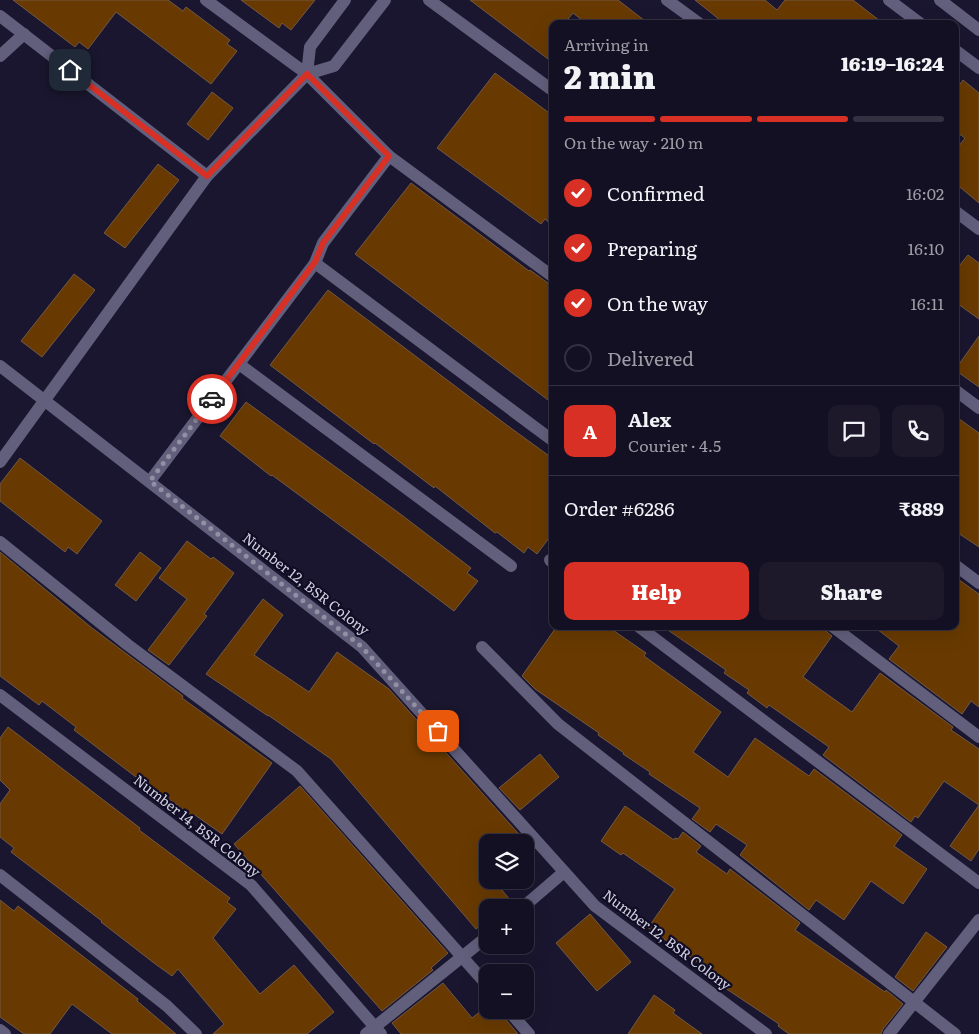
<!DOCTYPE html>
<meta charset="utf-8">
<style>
:root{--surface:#141023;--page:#1d192b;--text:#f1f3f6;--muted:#9d9da6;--line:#333041;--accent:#d93025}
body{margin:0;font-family:Literata,serif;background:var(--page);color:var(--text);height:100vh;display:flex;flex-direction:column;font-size:19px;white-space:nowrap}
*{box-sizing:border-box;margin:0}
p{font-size:16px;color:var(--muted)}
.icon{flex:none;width:28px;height:28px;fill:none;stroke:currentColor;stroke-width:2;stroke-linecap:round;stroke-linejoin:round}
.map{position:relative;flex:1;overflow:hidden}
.details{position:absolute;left:549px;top:20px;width:410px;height:610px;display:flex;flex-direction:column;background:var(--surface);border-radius:10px;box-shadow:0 5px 20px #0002,0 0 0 1px var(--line)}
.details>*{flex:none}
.fabs{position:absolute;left:479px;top:834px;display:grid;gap:10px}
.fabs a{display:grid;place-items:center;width:55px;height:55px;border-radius:10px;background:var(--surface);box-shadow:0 5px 20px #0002,0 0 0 1px var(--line);font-size:25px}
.pin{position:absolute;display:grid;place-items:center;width:42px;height:42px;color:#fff;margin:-21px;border-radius:10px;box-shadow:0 2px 8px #0006}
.courier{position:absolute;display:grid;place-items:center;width:50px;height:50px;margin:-25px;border:4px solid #d93025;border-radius:50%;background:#fff;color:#222;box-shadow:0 1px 6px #0007}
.headline em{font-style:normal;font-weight:800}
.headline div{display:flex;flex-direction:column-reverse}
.headline{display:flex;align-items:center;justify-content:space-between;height:85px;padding:0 15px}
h1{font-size:32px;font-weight:800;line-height:38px}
.bar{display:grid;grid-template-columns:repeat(4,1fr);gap:8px 5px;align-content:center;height:60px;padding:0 15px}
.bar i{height:6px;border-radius:4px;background:var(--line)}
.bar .current{background:var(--accent)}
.bar p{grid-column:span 4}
.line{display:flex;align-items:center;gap:12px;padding:0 15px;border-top:1px solid var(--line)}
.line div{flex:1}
.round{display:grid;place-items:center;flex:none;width:52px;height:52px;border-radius:10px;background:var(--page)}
ol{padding:0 15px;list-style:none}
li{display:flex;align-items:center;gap:15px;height:55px}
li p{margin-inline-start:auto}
li .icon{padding:5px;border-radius:50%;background:var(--accent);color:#fff;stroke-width:4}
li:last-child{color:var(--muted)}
li i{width:28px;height:28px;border:2px solid var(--line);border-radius:50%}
.action{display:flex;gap:10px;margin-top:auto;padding:10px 15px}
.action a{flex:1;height:58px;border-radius:10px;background:var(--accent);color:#fff;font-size:20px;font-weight:800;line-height:58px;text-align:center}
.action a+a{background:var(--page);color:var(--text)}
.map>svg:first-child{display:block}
.building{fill:#683a01;stroke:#725943}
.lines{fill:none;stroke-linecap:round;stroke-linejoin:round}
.minor{stroke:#625f7d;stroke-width:12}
.done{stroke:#918fa3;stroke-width:5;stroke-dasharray:0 9}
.route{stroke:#d93025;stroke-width:6}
.labels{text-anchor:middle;stroke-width:4.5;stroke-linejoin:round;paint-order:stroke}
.street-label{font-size:14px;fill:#d1d0e1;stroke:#110d25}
</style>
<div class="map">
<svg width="979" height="1034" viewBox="0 0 979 1034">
<rect width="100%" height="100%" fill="#1a162f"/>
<g class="building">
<path d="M13,0H168L183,11L186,7L230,40L227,44L237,51L211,84L116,12L88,49L79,42L75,47Z"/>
<path d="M241,0H315L291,30L282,23L279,28Z"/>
<path d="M470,0H618L649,24H587L573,13L564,24H552V62Z"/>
<path d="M695,0H765L777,10L785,0H853L884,24H725Z"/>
<path d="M495,73L552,115V225L545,219L541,224L437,148Z"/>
<path d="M963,80L979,93V203L955,183V151L965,138L955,131V91Z"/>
<path d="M212,92L233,108L208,140L187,124Z"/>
<path d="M158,164L179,180L125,248L104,233Z"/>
<path d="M411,183L529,271L530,270L552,286V403L355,254Z"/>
<path d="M968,255L979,263V319L955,302V271Z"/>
<path d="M74,274L95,290L42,357L21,341Z"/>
<path d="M328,290L508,426L552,458V534L537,554L528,547L524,553L497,532L495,533L435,486L434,488L375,443L374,444L270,365Z"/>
<path d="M979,336V387L955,370Z"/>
<path d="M246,402L399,513L471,568L467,573L478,581L454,611L364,543L272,475L271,476L220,436Z"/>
<path d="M955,416L979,433V547L955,531Z"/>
<path d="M20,458L102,521L77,554L68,547L65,552L0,501V484Z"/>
<path d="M187,541L211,559L213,557L234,573L204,614L207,616L169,665L148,650L187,599L159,578Z"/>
<path d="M0,552L92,628L183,696L182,698L272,763L222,834L195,815L194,817L137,776L136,777L74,730L76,727L42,701L39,705L0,676Z"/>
<path d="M140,552L161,568L136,601L115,585Z"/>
<path d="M955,577L979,594V707L971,701L962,714L889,659L899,646L873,626H955Z"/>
<path d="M263,599L283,615L254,655L309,692L337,652L389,689L526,842H488V880H494L510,900L501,908H488V919L476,929L331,759L268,715V716L206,674Z"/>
<path d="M557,626H607L646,653L644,656L721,712L693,752L728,777L755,738L809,776L814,769L902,835L894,846L927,869L903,904L871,881L844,920L816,900L809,910L740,855L747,845L716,824L710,832L692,819L700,808L649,774L650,772L623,754L624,753L598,735L599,733L535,689L522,676Z"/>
<path d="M662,626H824L827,632L832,636L803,677L852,712L880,673L953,727L951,730L979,749V849L971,861L950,846L979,805L944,781L918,818L915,816L911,822L823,755L829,747L769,705L767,708L747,693L749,690L724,673L726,670Z"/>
<path d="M8,727L140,828L139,830L230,898L227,902L236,909L213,938L260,994L294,965L334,1012L307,1034H213L224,1024L178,969L172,976L154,963L101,922L102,921L11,852L14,848L0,837V804L10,790L0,780V738Z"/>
<path d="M540,754L559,777L520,810L499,788Z"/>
<path d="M300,786L448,953L431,968L433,970L382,1011L234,844Z"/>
<path d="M625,806L674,840L675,838L678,839L683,832L701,846L696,852L727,874L730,869L800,923L795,930L885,992L886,990L903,1004L883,1029L881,1034H789L778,1026L779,1024L695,968L699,963L648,928L675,889L623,853L621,855L601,841Z"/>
<path d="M0,900L14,911L18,906L138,999L137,1001L176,1034H112L72,1004L50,1034H24L0,1017Z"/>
<path d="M590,914L631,962L597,991L556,943Z"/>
<path d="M926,932L947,947L913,991L895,977Z"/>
<path d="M443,983L472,1018L482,1010H500L502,1015L518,1034H401L392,1023Z"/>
<path d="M654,995L675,1010L673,1013L702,1034H628Z"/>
</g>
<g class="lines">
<g class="minor">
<path d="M206,0L307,74L389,156L552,276"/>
<path d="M429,0L552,90"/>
<path d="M667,0L700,24"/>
<path d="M889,0L921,24"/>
<path d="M940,0L979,30"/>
<path d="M0,16L207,176"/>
<path d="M955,50L979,68"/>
<path d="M0,56L24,34"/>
<path d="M307,74L310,47L345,0"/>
<path d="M955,211L979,229"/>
<path d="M315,263L552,440"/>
<path d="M239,364L511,566"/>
<path d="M0,366L362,647L595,906L766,1034"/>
<path d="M955,390L979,408"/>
<path d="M0,462L207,176L307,74L334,66L385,0"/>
<path d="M150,481L315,263L323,243L389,156"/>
<path d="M0,542L128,645L297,771L488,986"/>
<path d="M550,560L552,562"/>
<path d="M955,565L979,583"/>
<path d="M638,626L979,883"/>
<path d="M832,626L979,737"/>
<path d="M482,647L558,724L955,1034"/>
<path d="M0,695L251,885L381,1034"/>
<path d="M0,875L167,1006L196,1034"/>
<path d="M522,908L564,872"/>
<path d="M508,1010L529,1034"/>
<path d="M0,1030L5,1034"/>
<path d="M366,1034L488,936"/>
<path d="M889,1034L979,920"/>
</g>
</g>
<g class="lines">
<path class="done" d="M212,399L150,481L362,647L438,731"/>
<path class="route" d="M70,70L207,176L307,74L389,156L323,243L315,262L212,399"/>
</g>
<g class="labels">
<g class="street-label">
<text transform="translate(306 584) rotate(38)" y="5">Number 12, BSR Colony</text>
<text transform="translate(197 826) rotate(38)" y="5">Number 14, BSR Colony</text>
<text transform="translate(667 940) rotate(37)" y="5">Number 12, BSR Colony</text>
</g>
</g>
</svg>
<div class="fabs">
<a><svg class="icon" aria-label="layers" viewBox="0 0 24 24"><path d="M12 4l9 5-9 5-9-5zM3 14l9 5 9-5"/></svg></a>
<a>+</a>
<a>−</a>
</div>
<div class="pin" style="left:438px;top:731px;background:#ea580c"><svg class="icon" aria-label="bag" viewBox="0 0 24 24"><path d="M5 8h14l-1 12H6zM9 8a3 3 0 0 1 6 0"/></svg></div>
<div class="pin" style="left:70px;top:70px;background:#1f2937"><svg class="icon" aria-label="home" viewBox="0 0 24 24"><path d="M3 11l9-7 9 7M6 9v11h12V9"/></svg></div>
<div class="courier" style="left:212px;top:399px"><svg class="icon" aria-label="car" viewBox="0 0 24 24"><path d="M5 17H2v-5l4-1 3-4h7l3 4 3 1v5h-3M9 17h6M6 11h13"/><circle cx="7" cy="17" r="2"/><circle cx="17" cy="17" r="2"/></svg></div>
<section class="details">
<div class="headline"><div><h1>2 min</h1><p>Arriving in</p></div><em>16:19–16:24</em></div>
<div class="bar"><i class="current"></i><i class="current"></i><i class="current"></i><i></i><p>On the way · 210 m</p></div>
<ol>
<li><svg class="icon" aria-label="check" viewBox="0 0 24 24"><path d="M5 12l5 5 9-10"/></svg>Confirmed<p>16:02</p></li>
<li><svg class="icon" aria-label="check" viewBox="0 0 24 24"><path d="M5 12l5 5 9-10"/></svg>Preparing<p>16:10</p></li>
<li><svg class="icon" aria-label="check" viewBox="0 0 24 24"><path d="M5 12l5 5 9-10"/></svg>On the way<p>16:11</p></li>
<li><i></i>Delivered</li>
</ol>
<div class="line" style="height:90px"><b class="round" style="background:var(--accent);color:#fff">A</b><div><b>Alex</b><p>Courier · 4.5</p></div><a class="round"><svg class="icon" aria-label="chat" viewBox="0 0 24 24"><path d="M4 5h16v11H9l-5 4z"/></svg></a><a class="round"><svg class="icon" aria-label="phone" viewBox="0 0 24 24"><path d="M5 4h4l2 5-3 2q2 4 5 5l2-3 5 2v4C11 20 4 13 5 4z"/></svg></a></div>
<div class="line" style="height:65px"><div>Order #6286</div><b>₹889</b></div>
<div class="action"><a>Help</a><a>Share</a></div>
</section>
</div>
